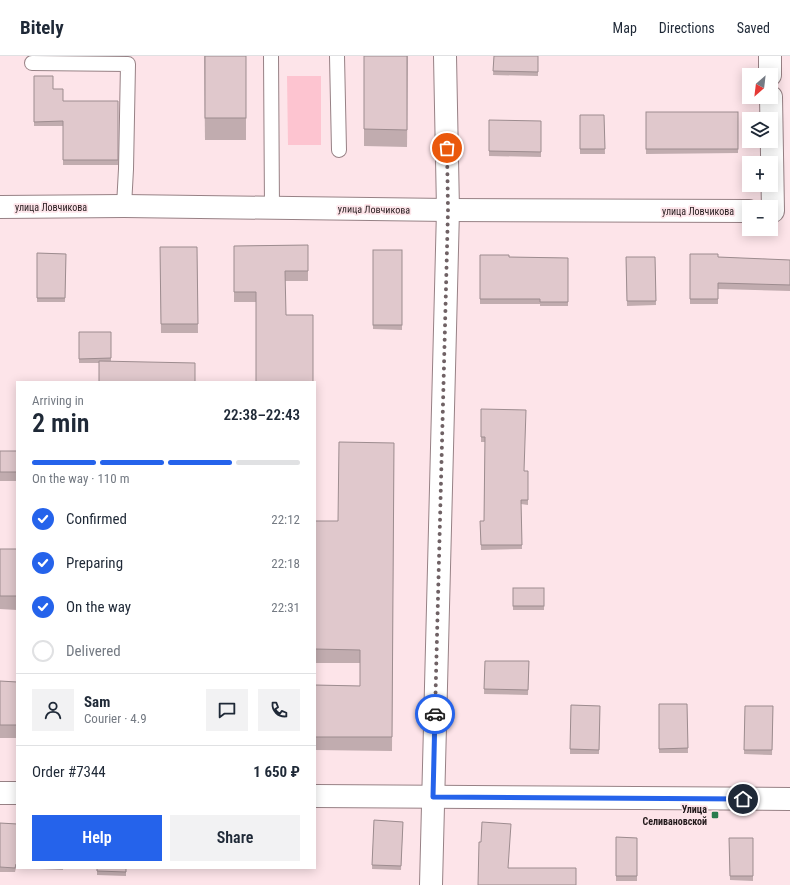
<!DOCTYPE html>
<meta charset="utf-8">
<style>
:root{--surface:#fff;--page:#f2f2f3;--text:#1f2937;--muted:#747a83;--line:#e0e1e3;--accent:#2563eb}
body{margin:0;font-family:"Roboto Condensed",sans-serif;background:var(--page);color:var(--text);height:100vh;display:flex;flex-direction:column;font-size:15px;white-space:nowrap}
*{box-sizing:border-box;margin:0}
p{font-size:13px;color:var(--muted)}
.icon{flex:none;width:22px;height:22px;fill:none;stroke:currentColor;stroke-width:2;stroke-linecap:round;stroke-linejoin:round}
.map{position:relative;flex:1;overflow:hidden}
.sheet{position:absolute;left:16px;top:325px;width:300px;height:488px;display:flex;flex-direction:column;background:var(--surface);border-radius:0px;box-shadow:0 2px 10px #0003}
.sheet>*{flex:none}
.needle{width:26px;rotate:208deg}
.controls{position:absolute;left:742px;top:12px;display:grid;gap:8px}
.controls a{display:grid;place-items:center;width:36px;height:36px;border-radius:0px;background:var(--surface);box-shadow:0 2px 10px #0003;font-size:20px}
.pin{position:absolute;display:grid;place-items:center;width:34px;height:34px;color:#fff;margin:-17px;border:2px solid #fff;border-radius:50%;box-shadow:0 1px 4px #0007}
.courier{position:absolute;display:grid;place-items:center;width:40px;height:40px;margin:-20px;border:3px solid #2563eb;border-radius:50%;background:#fff;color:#222;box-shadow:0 1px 5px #0007}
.overview em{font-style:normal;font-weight:600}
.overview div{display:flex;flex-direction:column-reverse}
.overview{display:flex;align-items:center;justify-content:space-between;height:68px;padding:0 16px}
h1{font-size:26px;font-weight:600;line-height:30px}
.bar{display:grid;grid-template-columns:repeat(4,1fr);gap:6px 4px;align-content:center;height:48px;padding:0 16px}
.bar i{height:5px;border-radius:3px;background:var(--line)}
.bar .active{background:var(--accent)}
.bar p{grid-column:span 4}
.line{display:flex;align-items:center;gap:10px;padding:0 16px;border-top:1px solid var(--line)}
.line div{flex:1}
.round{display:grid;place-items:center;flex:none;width:42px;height:42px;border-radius:0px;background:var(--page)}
ol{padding:0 16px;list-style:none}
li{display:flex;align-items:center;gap:12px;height:44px}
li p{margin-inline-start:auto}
li .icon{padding:4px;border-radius:50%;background:var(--accent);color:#fff;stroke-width:4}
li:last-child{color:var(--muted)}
li i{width:22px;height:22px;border:2px solid var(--line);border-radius:50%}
.action{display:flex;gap:8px;margin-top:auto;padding:8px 16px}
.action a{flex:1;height:46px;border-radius:0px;background:var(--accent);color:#fff;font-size:16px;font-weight:600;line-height:46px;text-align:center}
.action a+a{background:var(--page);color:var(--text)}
header{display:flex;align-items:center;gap:24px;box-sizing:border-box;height:56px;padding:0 20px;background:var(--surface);border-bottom:1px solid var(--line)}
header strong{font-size:19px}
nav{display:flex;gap:22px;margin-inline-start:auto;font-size:14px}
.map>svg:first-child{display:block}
.green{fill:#fdc4d0}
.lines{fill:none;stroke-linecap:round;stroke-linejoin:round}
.lane-casing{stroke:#978185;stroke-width:16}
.street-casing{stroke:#978185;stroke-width:24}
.secondary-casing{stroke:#978185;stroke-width:24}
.lane{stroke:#fff;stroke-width:14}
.street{stroke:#fff;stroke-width:22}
.secondary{stroke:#fff;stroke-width:22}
.wall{fill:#c1acaf}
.building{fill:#e0c8cc;stroke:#9d8c8f}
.done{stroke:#6f6164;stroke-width:4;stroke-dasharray:0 7.2}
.route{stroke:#2563eb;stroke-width:5}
.poi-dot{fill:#297c4e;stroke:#fde4e9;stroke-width:1.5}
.labels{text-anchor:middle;stroke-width:3.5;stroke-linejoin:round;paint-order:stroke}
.street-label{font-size:10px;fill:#231a1c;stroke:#fde4e9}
.poi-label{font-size:10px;font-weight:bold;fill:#231a1c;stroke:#fde4e9;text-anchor:end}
</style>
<header>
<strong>Bitely</strong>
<nav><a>Map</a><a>Directions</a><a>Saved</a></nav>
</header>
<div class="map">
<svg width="790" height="829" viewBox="0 0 790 829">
<rect width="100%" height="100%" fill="#fde4e9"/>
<path class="green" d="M287,20H321V89H288Z"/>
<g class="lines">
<defs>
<g id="lane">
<path d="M271,0L272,152"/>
<path d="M337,0L339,94"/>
<path d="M32,7L128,8L126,113L124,150"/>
</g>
<g id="street">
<path d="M770,0V19"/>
<path d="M771,41L773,155"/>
<path d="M0,151L124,150L448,154L749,155"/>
<path d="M431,829L448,154L445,0"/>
</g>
<g id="secondary">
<path d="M0,737H17"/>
<path d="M315,740L790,743"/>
</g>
</defs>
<use href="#lane" class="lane-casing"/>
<use href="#street" class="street-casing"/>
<use href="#secondary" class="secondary-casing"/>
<use href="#lane" class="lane"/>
<use href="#street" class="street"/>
<use href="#secondary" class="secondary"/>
</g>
<g class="wall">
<path d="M204,0H246V84H205Z"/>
<path d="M364,0H408L407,91L364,90Z"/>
<path d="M494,0H538V20L493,19Z"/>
<path d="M34,20L53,33L63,45H118V109H63V70H34Z"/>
<path d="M646,56H738V97L646,98Z"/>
<path d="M580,59H604L605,98H580Z"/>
<path d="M541,65V101L489,100V95Z"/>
<path d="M308,189V225H285L256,246H234V190Z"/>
<path d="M160,191H197L198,277H161Z"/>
<path d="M373,194H402V274L373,273Z"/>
<path d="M37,197L66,198L65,246H37Z"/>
<path d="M690,198L718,201L790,204V235L718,233V248H690Z"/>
<path d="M480,199L509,201L568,202V250H540V248H480Z"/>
<path d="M626,201H655L656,249L627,250Z"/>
<path d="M79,276H111V305L99,307H79Z"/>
<path d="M481,353L524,415H528V449L521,448L522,493L481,494L480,465H484L485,386H481Z"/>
<path d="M394,387L392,695L315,694V629L360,630V607H315V465H338Z"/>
<rect x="0" y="395" width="17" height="30"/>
<path d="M0,493H17V554L0,553Z"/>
<rect x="513" y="532" width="31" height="22"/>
<path d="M485,605H529L528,639L484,638Z"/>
<path d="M0,625L17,626V682H0Z"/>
<path d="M659,648H687L688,697H659Z"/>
<path d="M571,649L600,650L599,698H570Z"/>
<path d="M745,650H773L772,699L744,698Z"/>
<path d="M374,764L403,766L401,814L372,813Z"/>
<path d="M0,767L17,768V812H63V814L16,812L15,816H0Z"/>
<path d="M616,781L637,782V825H616Z"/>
<path d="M729,782H753V825L730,824Z"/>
<path d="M97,812H126V820L97,819Z"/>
</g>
<g class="building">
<rect x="205" y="0" width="41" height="62"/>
<path d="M364,0H407V74L364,73Z"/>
<path d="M494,0H538V16L493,15Z"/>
<path d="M34,20H53V33H63V45H118V104H63V65L34,66Z"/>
<rect x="646" y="56" width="92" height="37"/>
<path d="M580,59H604L605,93H580Z"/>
<path d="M489,64L541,65V96L489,95Z"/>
<path d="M308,189V215H285L286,259H313V326H256V236H234V190Z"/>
<path d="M160,191H197L198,268H161Z"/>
<rect x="373" y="194" width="29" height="75"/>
<path d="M37,197L66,198L65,242H37Z"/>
<path d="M690,198H718V201L790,204V229L718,227V243H690Z"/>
<path d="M480,199H509V201L568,202V246H540V243H480Z"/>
<path d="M626,201H655L656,245H627Z"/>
<path d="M79,276H111V302L79,303Z"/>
<path d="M99,305L195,307V326H99Z"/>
<path d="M481,353L526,354L524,415H528V444H521L522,489H481L480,465H484L485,381H481Z"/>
<path d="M339,386L394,387L392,681H315V629L360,630V594L315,593V465H338Z"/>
<rect x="0" y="395" width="17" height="21"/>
<rect x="0" y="493" width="17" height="47"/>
<rect x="513" y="532" width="31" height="18"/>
<path d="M485,605H529L528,634L484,633Z"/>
<path d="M0,625L17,626V669H0Z"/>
<path d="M659,648H687L688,692L659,693Z"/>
<path d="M571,649L600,650L599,694L570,693Z"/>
<path d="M745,650H773L772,694H744Z"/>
<path d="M374,764L403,766L401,810L372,809Z"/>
<path d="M482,766L511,768L508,812H576V829H478L479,786H481Z"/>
<path d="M0,767L17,768V808H16L15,812L0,811Z"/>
<path d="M616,781L637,782V820H616Z"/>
<path d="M729,782H753V820H730Z"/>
<path d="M97,812H126V816L97,815Z"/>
</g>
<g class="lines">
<path class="done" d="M435,658L448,154L447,92"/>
<path class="route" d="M435,658L433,741L743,743"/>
</g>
<rect class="poi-dot" x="711" y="755" width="8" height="8" rx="2"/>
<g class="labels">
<g class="street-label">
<text x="51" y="155">улица Ловчикова</text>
<text transform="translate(374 153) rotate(1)" y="4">улица Ловчикова</text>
<text x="698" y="159">улица Ловчикова</text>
</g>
<g class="poi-label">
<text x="707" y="757">Улица<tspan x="707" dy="12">Селивановской</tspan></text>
</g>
</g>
</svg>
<div class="controls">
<a><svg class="needle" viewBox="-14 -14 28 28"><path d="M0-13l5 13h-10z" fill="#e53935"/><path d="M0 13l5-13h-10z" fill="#747a83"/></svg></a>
<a><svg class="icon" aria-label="layers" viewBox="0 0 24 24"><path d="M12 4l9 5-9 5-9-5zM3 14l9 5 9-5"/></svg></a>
<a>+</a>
<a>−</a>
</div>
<div class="pin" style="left:447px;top:92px;background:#ea580c"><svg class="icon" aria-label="bag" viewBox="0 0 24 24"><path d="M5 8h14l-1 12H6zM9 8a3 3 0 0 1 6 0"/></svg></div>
<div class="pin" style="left:743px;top:743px;background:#1f2937"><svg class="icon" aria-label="home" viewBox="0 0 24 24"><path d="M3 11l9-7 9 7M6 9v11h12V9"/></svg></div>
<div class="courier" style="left:435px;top:658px"><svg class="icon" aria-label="car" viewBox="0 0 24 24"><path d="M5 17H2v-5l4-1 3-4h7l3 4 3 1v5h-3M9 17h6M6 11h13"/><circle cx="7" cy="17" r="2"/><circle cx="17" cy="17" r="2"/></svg></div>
<section class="sheet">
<div class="overview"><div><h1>2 min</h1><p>Arriving in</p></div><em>22:38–22:43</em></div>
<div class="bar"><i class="active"></i><i class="active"></i><i class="active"></i><i></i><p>On the way · 110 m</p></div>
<ol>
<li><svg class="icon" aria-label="check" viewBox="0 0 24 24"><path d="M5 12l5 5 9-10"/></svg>Confirmed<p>22:12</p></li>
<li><svg class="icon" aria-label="check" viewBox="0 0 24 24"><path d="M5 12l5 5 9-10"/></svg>Preparing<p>22:18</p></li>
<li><svg class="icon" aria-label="check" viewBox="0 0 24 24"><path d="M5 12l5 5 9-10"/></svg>On the way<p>22:31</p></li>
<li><i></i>Delivered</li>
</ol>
<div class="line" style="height:72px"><a class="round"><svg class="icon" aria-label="person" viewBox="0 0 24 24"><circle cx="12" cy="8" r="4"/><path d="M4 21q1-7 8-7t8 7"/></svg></a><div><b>Sam</b><p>Courier · 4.9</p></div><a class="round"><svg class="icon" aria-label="chat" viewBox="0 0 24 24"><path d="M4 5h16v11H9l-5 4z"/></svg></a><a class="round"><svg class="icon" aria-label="phone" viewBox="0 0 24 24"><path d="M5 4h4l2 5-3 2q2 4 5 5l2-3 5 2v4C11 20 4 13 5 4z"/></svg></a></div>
<div class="line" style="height:52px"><div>Order #7344</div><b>1 650 ₽</b></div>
<div class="action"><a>Help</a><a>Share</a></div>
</section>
</div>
